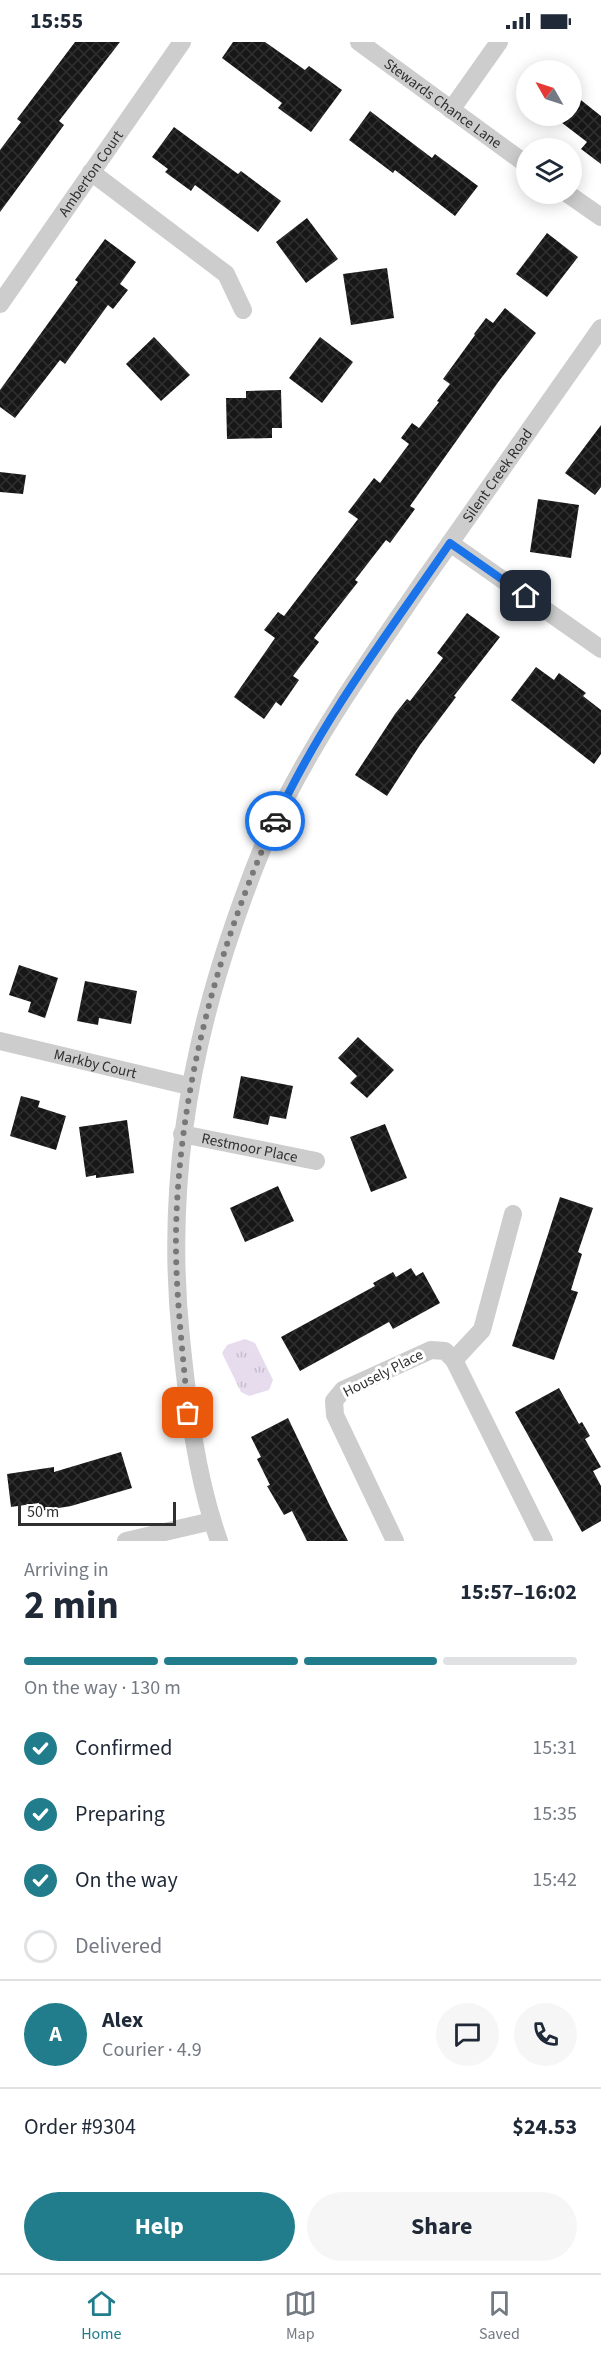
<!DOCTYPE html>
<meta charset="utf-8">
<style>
:root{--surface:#fff;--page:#f6f6f7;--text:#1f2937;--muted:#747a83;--line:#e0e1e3;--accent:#217d8c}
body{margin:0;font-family:"Source Sans 3",sans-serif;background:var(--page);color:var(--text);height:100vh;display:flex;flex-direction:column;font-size:22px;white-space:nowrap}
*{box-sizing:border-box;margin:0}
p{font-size:20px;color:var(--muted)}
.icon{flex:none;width:33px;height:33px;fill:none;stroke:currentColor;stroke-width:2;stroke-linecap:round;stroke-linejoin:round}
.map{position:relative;height:1499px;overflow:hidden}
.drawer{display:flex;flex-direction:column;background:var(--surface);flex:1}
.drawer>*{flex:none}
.needle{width:39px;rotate:309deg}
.tools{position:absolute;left:516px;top:18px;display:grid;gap:12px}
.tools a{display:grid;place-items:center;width:66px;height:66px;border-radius:50%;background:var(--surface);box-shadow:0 3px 15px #0003;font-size:30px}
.scale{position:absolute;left:18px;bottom:15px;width:158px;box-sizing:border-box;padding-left:6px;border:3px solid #303030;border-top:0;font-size:16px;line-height:21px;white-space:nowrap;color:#303030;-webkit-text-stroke:4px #fff;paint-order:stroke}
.pin{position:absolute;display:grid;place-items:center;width:51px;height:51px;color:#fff;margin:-26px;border-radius:12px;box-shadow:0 3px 9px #0006}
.courier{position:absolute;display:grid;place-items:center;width:60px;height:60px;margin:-30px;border:4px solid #1a73e8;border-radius:50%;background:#fff;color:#222;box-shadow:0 2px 8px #0007}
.headline em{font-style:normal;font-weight:700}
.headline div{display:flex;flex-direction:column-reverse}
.headline{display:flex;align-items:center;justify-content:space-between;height:102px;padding:0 24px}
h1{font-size:39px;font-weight:700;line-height:45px}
.bar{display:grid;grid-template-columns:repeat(4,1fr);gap:9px 6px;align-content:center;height:72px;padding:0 24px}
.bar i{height:8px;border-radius:4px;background:var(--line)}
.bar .active{background:var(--accent)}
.bar p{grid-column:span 4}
.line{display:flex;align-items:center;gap:15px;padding:0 24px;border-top:2px solid var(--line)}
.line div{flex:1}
.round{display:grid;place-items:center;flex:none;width:63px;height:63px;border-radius:32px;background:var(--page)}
ol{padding:0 24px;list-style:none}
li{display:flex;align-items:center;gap:18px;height:66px}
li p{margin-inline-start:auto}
li .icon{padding:6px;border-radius:50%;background:var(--accent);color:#fff;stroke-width:4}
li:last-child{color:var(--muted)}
li i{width:33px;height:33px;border:3px solid var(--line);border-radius:50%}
.action{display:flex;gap:12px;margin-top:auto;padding:12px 24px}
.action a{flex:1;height:69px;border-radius:36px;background:var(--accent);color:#fff;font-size:24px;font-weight:700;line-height:69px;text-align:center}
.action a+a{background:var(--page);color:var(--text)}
.status{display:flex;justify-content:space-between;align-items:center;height:42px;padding:0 30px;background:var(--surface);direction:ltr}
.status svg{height:16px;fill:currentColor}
.dock{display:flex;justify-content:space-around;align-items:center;height:84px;border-top:2px solid var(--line);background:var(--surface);font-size:16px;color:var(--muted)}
.dock a{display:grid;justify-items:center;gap:3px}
.dock .active{color:var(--accent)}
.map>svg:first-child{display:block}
.park{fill:url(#park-tufts)}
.building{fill:url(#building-cross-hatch)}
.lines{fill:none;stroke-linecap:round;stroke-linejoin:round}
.minor{stroke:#cdcdcd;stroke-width:18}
.done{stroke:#787878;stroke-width:6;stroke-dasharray:0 10.8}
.route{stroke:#1a73e8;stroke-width:8}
.labels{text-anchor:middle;stroke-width:6;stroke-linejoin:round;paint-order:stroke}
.street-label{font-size:15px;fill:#303030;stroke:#fff}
</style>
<div class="status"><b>15:55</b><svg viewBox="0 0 49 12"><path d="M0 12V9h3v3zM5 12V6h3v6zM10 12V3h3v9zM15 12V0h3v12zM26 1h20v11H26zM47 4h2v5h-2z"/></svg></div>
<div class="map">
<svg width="601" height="1499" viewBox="0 0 601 1499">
<defs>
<pattern id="park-tufts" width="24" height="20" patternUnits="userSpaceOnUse" patternTransform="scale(1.5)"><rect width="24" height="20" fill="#e7dcee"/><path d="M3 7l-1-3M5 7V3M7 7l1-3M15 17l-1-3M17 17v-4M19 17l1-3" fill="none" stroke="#c6bdcc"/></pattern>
<pattern id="building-cross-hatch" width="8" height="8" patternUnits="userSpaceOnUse" patternTransform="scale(1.5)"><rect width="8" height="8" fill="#171717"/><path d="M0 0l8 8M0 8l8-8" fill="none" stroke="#303030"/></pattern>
</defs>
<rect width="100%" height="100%" fill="#fff"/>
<path class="park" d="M245,1297L255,1301L273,1338L269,1348L249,1354L241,1350L222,1311L227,1303Z"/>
<g class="building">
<path d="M75,0H120L59,79L64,83L0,170V108L21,80L17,77Z"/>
<path d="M233,0H265L305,28L309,24L342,48L311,90L278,66L282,61L222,16Z"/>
<path d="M572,51L601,74V122L581,107L587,100L553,74H572Z"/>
<path d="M370,69L432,116L435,112L478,144L455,174L395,128L393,131L349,98Z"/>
<path d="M174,85L238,132L241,129L281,159L258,190L195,143L191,149L165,130L168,127L152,115Z"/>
<path d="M307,176L338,217L306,241L276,200Z"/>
<path d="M547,191L578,215L547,255L516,232Z"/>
<path d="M105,197L136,220L120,242L128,248L113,267L108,263L65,322L60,318L15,376L0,365V348L78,240L75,238Z"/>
<path d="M387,226L394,276L351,283L343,232Z"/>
<path d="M505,266L536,291L499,339L410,464L415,467L390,501L386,498L355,538L358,540L314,596L319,600L293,634L299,638L281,664L276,660L264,677L234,655L275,596L264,588L278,570L284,574L358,477L348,470L374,436L380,441L409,402L401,396L412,381L419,386L439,360L437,359L450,342L443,337L475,293L474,292L486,276L493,281Z"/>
<path d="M154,295L190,333L161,359L126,322Z"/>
<path d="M320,295L353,320L322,361L289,336Z"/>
<path d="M281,348L282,386H272V396L227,397L226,356H246V349Z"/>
<path d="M601,383V445L595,453L565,431Z"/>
<path d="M0,430L26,433L23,452L0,450Z"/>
<path d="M538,457L579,463L571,516L530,510Z"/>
<path d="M467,571L500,595L454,654L456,655L420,703L387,754L355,733L395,672L407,657L410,659L443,616L437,611Z"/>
<path d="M536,625L554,638L559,631L586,651L583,654L601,668V712L594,722L511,658Z"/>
<path d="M19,923L58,936L45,976L28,970L31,960L9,953Z"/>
<path d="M85,939L137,949L131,982L99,976L98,983L77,979Z"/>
<path d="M358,995L394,1028L367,1056L350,1041L357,1034L338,1016Z"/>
<path d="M241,1034L293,1044L286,1077L270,1074L268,1083L233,1076Z"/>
<path d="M21,1054L40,1059L38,1065L66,1074L56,1108L10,1094Z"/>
<path d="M127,1078L134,1131L96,1136V1133L86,1135L79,1085Z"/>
<path d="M385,1082L407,1136L371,1150L350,1095Z"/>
<path d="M278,1144L294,1179L245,1200L230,1166Z"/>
<path d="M560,1155L593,1166L578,1210L582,1212L571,1248L578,1250L554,1318L512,1304Z"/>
<path d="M411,1226L416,1234L423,1230L440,1261L393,1287L389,1280L300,1329L281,1295L375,1244L373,1241L393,1230L396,1235Z"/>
<path d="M559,1346L579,1382L582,1380L590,1394L585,1397L601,1425L593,1429L601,1444V1479L582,1490L515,1370Z"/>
<path d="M288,1376L330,1464L348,1499H307L292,1469L284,1473L267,1444L270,1443L257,1417L261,1415L251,1395Z"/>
<path d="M121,1410L132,1446L71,1464L40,1469L39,1461L11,1465L7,1432L54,1425V1430Z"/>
</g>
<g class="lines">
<g class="minor">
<path id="s1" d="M359,0L526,122"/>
<path d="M451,68L499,0"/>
<path d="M91,130L226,232L243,268"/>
<path d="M568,152L601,175"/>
<path id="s2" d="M0,262L182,0"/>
<path d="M450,501L601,607"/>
<path id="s3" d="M0,999L189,1044"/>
<path id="s4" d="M182,1092L316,1119"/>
<path d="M454,1318L482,1288L513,1172"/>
<path d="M126,1499L212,1479"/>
<path id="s5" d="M219,1499C196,1434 188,1364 181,1296C166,1152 187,1018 234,882C249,839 264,798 285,758C325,680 375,610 424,538C483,454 542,370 601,286"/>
<path d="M395,1499L335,1373L334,1359L343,1348L431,1308L445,1309L454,1318L544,1499"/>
</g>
</g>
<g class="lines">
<path class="done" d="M188,1371C183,1310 175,1250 176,1189C179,1048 217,907 275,779"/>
<path class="route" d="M275,779C321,679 388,591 450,501L526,554"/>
</g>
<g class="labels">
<g class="street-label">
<text dy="5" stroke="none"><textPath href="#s1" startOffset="104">Stewards Chance Lane</textPath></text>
<text dy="5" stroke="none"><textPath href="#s2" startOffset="159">Amberton Court</textPath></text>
<text dy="5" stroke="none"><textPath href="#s5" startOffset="1150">Silent Creek Road</textPath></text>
<text dy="5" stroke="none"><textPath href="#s3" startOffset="98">Markby Court</textPath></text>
<text dy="5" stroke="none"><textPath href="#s4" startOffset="69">Restmoor Place</textPath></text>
<text transform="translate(383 1331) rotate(-27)" y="5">Housely Place</text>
</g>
</g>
</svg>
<div class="tools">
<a><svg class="needle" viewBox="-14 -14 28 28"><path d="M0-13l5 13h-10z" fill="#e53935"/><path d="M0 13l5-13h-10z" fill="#747a83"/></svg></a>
<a><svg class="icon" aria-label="layers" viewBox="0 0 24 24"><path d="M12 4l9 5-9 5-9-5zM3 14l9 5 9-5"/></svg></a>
</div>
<div class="scale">50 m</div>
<div class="pin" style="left:188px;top:1371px;background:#ea580c"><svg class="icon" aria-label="bag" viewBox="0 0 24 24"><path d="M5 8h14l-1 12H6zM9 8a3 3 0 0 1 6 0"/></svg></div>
<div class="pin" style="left:526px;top:554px;background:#1f2937"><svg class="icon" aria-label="home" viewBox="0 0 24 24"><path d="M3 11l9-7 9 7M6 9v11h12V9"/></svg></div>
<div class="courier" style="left:275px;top:779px"><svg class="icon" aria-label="car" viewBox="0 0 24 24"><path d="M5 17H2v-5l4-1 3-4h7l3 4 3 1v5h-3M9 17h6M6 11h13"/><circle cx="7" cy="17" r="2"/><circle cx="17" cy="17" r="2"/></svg></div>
</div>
<section class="drawer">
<div class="headline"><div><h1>2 min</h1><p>Arriving in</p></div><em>15:57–16:02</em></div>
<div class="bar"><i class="active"></i><i class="active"></i><i class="active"></i><i></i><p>On the way · 130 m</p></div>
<ol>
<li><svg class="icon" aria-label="check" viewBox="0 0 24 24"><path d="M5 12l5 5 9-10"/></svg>Confirmed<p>15:31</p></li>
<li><svg class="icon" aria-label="check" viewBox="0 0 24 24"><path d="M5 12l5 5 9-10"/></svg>Preparing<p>15:35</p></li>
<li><svg class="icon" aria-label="check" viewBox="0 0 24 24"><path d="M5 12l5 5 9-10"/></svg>On the way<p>15:42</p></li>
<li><i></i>Delivered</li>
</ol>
<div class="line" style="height:108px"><b class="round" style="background:var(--accent);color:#fff">A</b><div><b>Alex</b><p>Courier · 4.9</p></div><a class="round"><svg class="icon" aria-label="chat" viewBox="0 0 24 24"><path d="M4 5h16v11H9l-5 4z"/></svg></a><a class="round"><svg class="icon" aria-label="phone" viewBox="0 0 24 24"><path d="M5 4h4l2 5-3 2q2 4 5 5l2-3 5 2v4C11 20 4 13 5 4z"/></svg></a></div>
<div class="line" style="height:78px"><div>Order #9304</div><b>$24.53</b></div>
<div class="action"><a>Help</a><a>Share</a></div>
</section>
<nav class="dock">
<a class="active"><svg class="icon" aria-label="home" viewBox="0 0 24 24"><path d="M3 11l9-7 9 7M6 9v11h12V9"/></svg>Home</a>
<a><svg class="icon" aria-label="map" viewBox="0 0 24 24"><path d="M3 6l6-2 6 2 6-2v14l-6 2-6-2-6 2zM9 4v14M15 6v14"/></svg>Map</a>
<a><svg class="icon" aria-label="saved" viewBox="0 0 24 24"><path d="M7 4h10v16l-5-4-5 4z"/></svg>Saved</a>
</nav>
